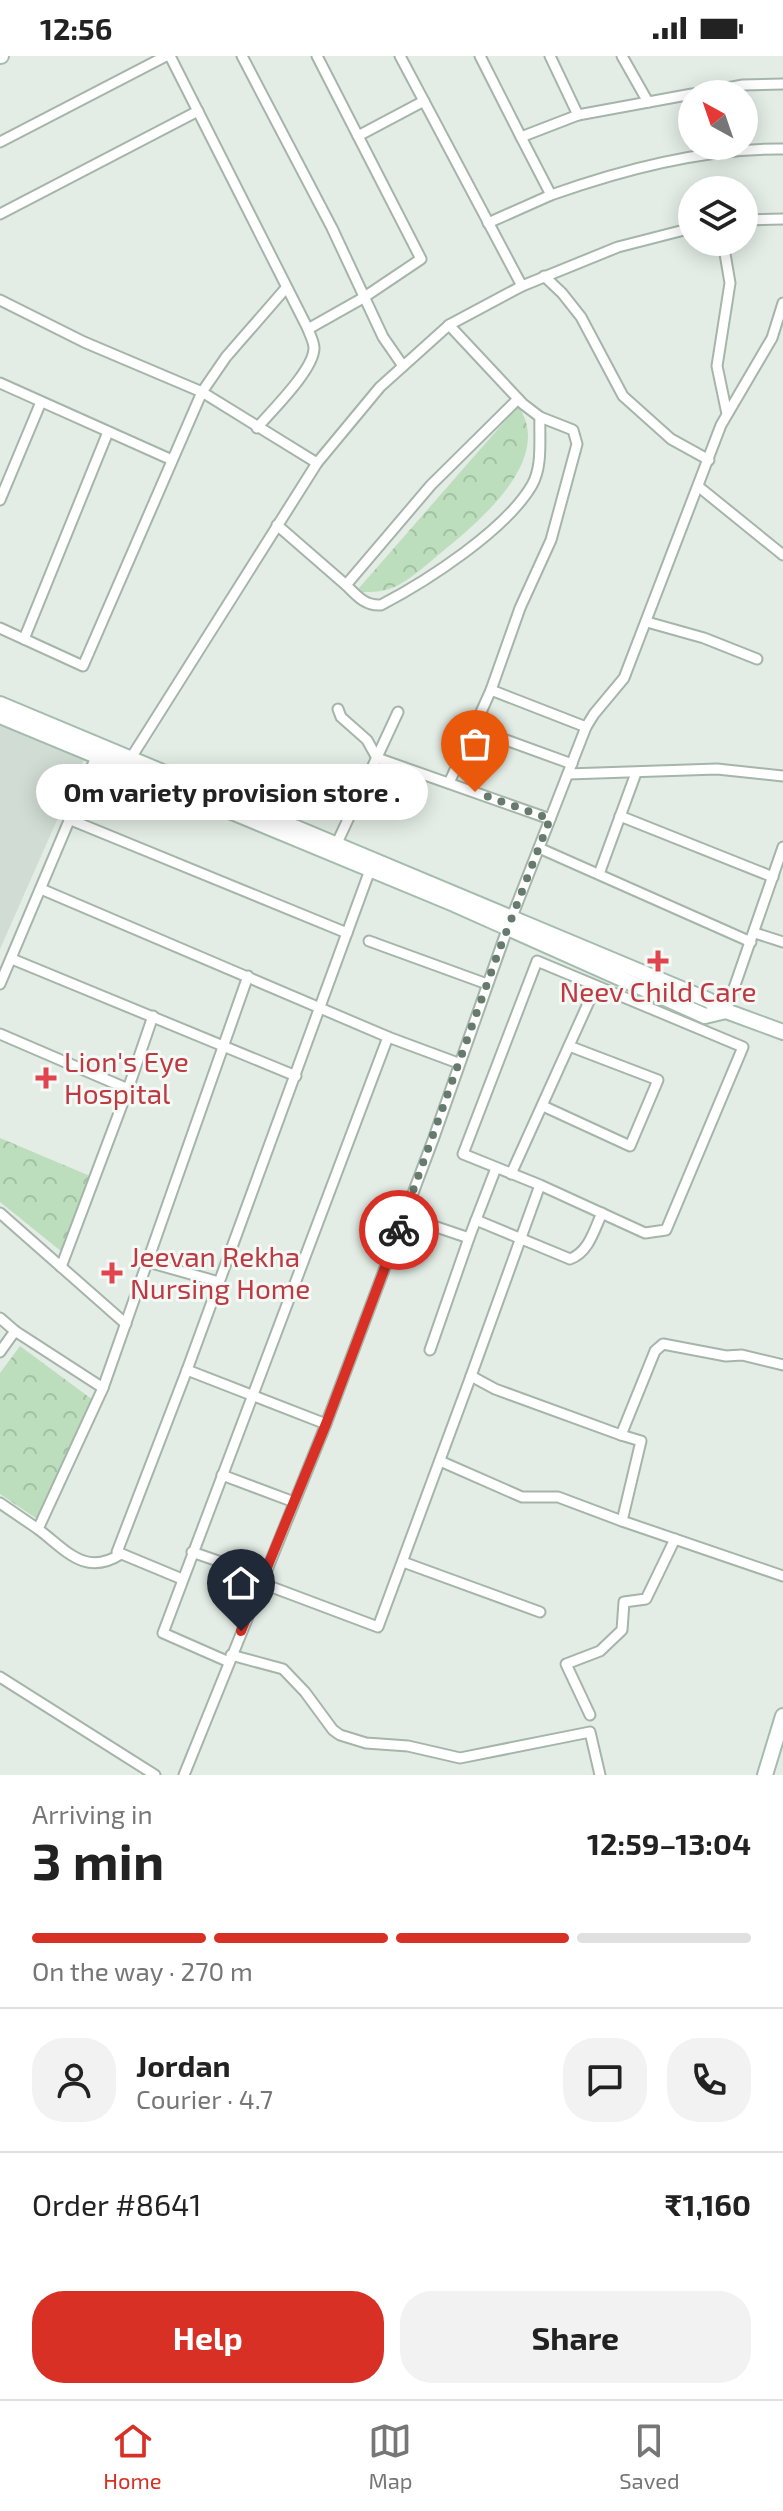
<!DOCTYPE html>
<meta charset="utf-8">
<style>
:root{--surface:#fff;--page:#f2f2f2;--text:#222;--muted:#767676;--line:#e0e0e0;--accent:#d93025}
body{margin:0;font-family:"Exo 2",sans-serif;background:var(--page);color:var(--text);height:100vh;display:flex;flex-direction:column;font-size:30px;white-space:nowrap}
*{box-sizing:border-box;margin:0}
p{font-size:26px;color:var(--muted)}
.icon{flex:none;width:44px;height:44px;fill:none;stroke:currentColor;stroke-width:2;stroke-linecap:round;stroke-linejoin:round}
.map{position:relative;height:1719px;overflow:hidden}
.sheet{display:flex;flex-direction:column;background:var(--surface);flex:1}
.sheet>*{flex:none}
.needle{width:52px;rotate:320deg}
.fabs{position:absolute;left:678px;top:24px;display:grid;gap:16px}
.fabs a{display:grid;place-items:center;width:80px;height:80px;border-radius:50%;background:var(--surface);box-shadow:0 4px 20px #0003;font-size:40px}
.pin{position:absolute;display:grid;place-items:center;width:68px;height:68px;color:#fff;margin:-82px -34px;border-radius:50% 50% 50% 0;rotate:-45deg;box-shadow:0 0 8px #0007}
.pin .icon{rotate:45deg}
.courier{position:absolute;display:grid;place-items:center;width:80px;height:80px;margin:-40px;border:6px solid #d93025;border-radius:50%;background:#fff;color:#222;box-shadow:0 2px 10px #0007}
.bubble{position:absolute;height:56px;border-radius:28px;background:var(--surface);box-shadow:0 4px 20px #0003;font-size:26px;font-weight:700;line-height:56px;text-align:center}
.summary em{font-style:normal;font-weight:700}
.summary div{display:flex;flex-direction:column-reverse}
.summary{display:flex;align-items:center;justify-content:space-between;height:136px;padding:0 32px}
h1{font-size:52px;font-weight:700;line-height:60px}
.bar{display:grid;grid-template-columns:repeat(4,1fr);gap:12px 8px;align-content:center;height:96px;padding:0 32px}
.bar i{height:10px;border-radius:6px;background:var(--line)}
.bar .active{background:var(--accent)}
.bar p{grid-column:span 4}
.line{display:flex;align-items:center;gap:20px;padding:0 32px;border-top:2px solid var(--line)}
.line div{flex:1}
.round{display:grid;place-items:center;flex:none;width:84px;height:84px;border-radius:32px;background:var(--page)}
.cta{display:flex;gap:16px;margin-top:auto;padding:16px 32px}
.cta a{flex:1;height:92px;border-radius:32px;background:var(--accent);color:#fff;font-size:32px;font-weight:700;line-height:92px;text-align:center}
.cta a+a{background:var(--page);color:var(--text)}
.status{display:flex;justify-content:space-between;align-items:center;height:56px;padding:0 40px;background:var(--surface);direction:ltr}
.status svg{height:22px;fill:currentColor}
.tabs{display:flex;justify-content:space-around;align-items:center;height:112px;border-top:2px solid var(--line);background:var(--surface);font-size:22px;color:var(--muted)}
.tabs a{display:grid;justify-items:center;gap:4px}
.tabs .active{color:var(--accent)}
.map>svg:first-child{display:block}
.built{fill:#d1ddd4}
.forest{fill:url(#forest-crowns)}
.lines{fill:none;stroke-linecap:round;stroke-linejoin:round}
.street-casing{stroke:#a5b5aa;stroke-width:13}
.secondary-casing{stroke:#a4bcad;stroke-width:18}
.street{stroke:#fff;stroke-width:9}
.secondary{stroke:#fff;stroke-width:14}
.done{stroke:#667b6e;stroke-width:8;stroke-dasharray:0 14.4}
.route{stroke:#d93025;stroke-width:10}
.health-dot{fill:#e0444e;stroke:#f4f9f5;stroke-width:3}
.labels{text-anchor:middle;stroke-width:6;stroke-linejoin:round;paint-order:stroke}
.health-label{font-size:28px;fill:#be3a42;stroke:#f4f9f5;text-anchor:start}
</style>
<div class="status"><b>12:56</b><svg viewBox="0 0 49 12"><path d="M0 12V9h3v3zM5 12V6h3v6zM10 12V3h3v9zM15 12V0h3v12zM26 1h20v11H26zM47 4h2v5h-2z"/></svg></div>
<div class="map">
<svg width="783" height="1719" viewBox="0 0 783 1719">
<defs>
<pattern id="forest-crowns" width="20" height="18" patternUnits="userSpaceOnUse" patternTransform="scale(2)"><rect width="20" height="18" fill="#bddebc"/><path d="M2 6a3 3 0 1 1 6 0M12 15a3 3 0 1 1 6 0" fill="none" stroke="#a2c0a2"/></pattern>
</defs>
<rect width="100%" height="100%" fill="#e3ede5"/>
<path class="built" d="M0,669L84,703L0,893Z"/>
<g class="forest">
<path d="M518,350C555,402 480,465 443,495C427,508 411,524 392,532C382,536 373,536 362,536L359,532Z"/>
<path d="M0,1082L90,1120L62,1196L0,1146Z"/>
<path d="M20,1290L93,1344L37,1463L0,1438V1317Z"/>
</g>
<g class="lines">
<defs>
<g id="street">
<path d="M170,0L308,273C310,279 314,286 314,292C314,314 271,355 257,372"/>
<path d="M242,0L332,172L383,281L403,310"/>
<path d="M400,0L522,230"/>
<path d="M480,0L521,81"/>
<path d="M550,0L578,59L692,38"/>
<path d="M622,0L648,46"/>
<path d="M694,38L743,29L783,28"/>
<path d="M358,80L424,45"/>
<path d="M0,86L166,0"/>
<path d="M551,139C624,113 704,92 783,93"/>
<path d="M0,158L198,55"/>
<path d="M744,164L783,163"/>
<path d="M488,167L551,139L521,81L578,59"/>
<path d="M723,186L730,227L717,310L727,358"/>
<path d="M544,220L562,237L581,261L623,340L671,383L709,404"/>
<path d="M0,244L84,286L202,336L226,301L286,232"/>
<path d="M449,269L523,348L540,361L573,374L577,388L551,484L520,552L491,634L449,727"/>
<path d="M308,273L363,242L421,203L317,0"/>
<path d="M0,327L172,404"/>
<path d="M699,431L783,499"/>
<path d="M0,444L41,346"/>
<path d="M277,469L346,529L431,429L518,343"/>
<path d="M346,529C357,540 365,550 381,549C427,525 506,474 532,429C543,410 539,382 540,361"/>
<path d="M647,566L704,582L757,603"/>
<path d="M0,572L83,610L202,336L317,407"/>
<path d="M24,583L108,376"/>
<path d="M491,634L586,671"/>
<path d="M338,653L341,661L367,684L377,702L550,763"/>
<path d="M495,680L572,708"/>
<path d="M129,705L317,407L380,331L449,269L522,230L618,191L692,172"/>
<path d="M568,718L717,713L783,720"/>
<path d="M620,760L773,821"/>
<path d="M71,764L347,877"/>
<path d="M337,787L398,656"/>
<path d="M539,792L751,886"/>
<path d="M599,818L636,717"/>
<path d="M41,833L388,981L458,1007"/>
<path d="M755,877L783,886"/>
<path d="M369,885L487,928"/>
<path d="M12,903L296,1020"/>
<path d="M0,928L96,701"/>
<path d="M726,955L783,791"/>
<path d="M0,978L128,1033L153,960"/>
<path d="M543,1050L630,1090L658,1024L569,990"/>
<path d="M511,1118L596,930"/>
<path d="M0,1157L126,1268"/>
<path d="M404,1160L469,1182"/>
<path d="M476,1164L570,1203C589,1196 594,1174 602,1157"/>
<path d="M148,1206L219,1226"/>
<path d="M61,1211L128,1033"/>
<path d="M0,1262L15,1275"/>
<path d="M430,1294L469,1182L496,1112"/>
<path d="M0,1296L15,1275L103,1332L248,920"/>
<path d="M783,1309L742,1299L726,1300L663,1288L655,1295L621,1379L641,1385L622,1465L783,1520"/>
<path d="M187,1314L326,1368"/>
<path d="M471,1320L540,1129L645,1177L666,1174L743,991L537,905L463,1098L540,1129"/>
<path d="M440,1405L522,1441H558L622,1465"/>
<path d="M222,1419L294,1446"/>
<path d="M0,1447L38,1473L103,1332"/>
<path d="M38,1473C66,1494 85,1521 121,1498"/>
<path d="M192,1496L264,1521"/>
<path d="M403,1506L540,1556"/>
<path d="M182,1523L117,1496L187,1314L370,814"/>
<path d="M261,1527L378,1571L471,1320L495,1333L621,1379"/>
<path d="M231,1599L283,1613L305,1636L333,1674L340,1679L366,1687L408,1690L460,1702L590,1676L600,1719"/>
<path d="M229,1606L163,1577L388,981"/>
<path d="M0,1621L155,1719"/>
<path d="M590,1659L566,1608L600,1595L622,1574L624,1546L646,1543L675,1483"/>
<path d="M184,1719L326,1368L433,1084L508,871L586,671L594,658L624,622L721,369L772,282L783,247"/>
</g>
<g id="secondary">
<path d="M0,0H1"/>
<path d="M0,648L708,944L726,955L783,976"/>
<path d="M0,660L454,848L705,960L726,955"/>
<path d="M765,1719L783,1660"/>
</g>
</defs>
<use href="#street" class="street-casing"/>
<use href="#secondary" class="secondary-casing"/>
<use href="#street" class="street"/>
<use href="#secondary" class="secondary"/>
</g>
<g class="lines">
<path class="done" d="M399,1174L497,900L550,763L475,736"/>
<path class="route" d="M241,1575L326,1368L399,1174"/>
</g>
<g class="health-dot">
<path d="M654 893h8v8h8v8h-8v8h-8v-8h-8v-8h8z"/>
<path d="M42 1010h8v8h8v8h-8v8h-8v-8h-8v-8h8z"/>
<path d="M108 1205h8v8h8v8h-8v8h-8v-8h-8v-8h8z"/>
</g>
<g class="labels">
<g class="health-label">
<text x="658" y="946" text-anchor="middle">Neev Child Care</text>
<text x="64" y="1016">Lion's Eye<tspan x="64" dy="32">Hospital</tspan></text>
<text x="130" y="1211">Jeevan Rekha<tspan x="130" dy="32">Nursing Home</tspan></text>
</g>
</g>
</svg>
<div class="fabs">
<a><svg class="needle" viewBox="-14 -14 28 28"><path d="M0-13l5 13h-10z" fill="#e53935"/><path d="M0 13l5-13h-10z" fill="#767676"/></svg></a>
<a><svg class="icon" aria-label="layers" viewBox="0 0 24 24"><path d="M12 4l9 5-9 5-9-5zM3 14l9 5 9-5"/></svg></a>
</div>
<div class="pin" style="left:475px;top:736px;background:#ea580c"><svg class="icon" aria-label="bag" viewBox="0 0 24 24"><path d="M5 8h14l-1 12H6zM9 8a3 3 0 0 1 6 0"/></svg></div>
<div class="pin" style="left:241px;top:1575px;background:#1f2937"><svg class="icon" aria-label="home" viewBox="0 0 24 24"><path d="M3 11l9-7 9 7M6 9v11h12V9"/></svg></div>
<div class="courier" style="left:399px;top:1174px"><svg class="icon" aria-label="bike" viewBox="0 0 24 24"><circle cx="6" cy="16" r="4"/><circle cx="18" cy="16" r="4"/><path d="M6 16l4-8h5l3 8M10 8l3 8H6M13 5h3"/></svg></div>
<div class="bubble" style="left:36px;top:708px;width:392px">Om variety provision store .</div>
</div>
<section class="sheet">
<div class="summary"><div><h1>3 min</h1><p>Arriving in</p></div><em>12:59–13:04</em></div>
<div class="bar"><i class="active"></i><i class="active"></i><i class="active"></i><i></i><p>On the way · 270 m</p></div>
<div class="line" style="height:144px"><a class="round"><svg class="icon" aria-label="person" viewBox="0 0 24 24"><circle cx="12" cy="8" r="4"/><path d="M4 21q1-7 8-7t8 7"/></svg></a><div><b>Jordan</b><p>Courier · 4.7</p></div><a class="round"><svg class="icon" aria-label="chat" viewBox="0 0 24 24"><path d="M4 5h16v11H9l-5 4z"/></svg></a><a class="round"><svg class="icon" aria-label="phone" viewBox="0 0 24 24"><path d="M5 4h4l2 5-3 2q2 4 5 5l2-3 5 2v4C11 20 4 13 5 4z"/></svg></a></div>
<div class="line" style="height:104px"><div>Order #8641</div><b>₹1,160</b></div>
<div class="cta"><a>Help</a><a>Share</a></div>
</section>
<nav class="tabs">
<a class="active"><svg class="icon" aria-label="home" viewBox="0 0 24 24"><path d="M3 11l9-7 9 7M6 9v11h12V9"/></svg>Home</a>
<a><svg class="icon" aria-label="map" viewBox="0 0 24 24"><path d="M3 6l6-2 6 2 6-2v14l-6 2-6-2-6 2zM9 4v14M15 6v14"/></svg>Map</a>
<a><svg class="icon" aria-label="saved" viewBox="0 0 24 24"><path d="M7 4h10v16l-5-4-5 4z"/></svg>Saved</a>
</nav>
